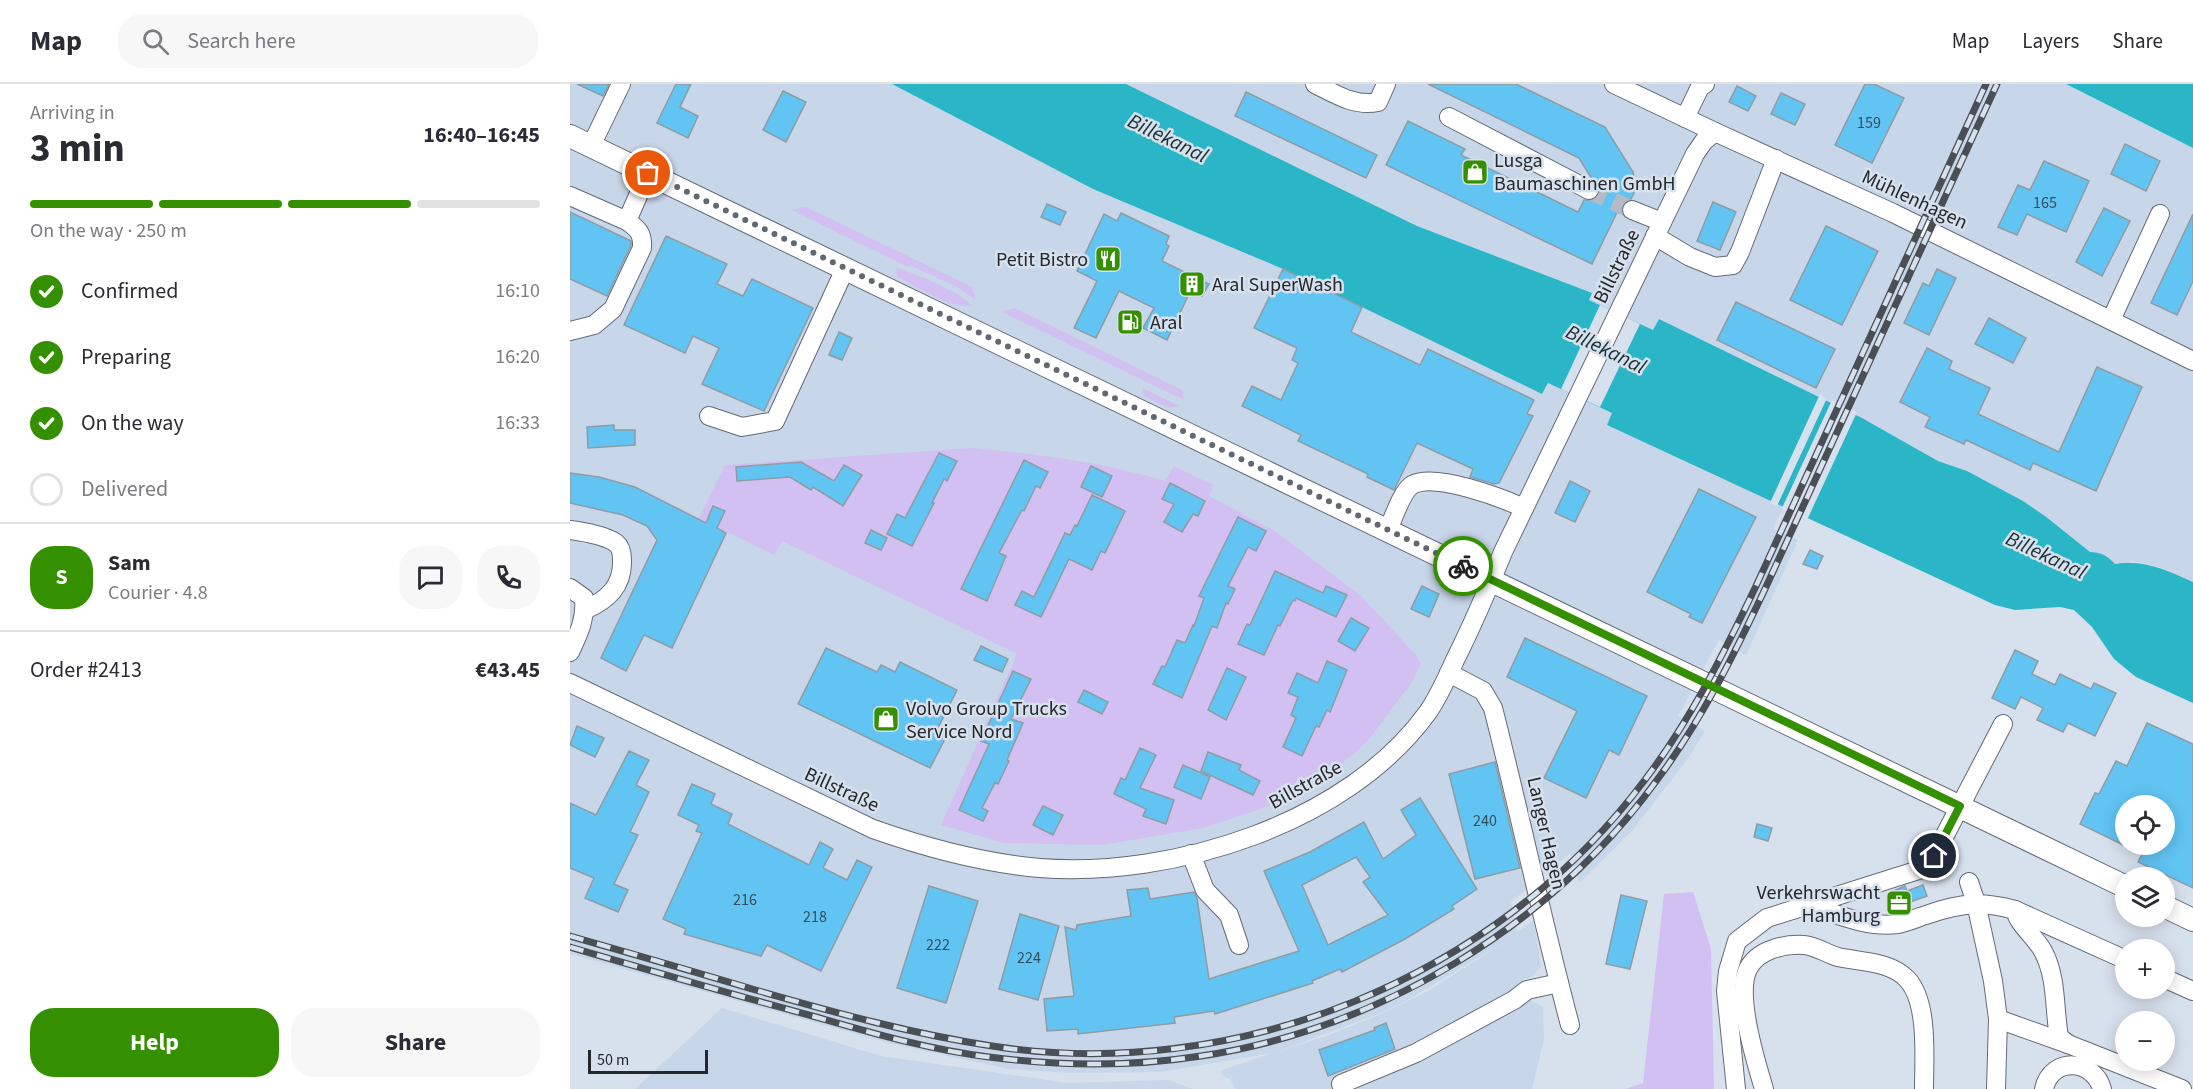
<!DOCTYPE html>
<meta charset="utf-8">
<style>
:root{--surface:#fff;--page:#f7f7f7;--text:#2b2b33;--muted:#7c7c81;--line:#e1e1e2;--accent:#359000}
body{margin:0;font-family:"Source Sans 3",sans-serif;background:var(--page);color:var(--text);height:100vh;display:flex;flex-direction:column;font-size:22px;white-space:nowrap}
*{box-sizing:border-box;margin:0}
p{font-size:20px;color:var(--muted)}
.icon{flex:none;width:33px;height:33px;fill:none;stroke:currentColor;stroke-width:2;stroke-linecap:round;stroke-linejoin:round}
.map{position:relative;flex:1;overflow:hidden}
.details{display:flex;flex-direction:column;background:var(--surface);width:570px}
.details>*{flex:none}
.buttons{position:absolute;left:1545px;top:711px;display:grid;gap:12px}
.buttons a{display:grid;place-items:center;width:60px;height:60px;border-radius:50%;background:var(--surface);box-shadow:0 3px 15px #0003;font-size:30px}
.scale{position:absolute;left:18px;bottom:15px;width:120px;box-sizing:border-box;padding-left:6px;border:3px solid #24282d;border-top:0;font-size:16px;line-height:21px;white-space:nowrap;color:#24282d;-webkit-text-stroke:4px #d7e0ed;paint-order:stroke}
.pin{position:absolute;display:grid;place-items:center;width:51px;height:51px;color:#fff;margin:-26px;border:3px solid #fff;border-radius:50%;box-shadow:0 2px 6px #0007}
.courier{position:absolute;display:grid;place-items:center;width:60px;height:60px;margin:-30px;border:4px solid #359000;border-radius:50%;background:#fff;color:#222;box-shadow:0 2px 8px #0007}
.headline em{font-style:normal;font-weight:700}
.headline div{display:flex;flex-direction:column-reverse}
.headline{display:flex;align-items:center;justify-content:space-between;height:102px;padding:0 30px}
h1{font-size:39px;font-weight:700;line-height:45px}
.bar{display:grid;grid-template-columns:repeat(4,1fr);gap:9px 6px;align-content:center;height:72px;padding:0 30px}
.bar i{height:8px;border-radius:4px;background:var(--line)}
.bar .current{background:var(--accent)}
.bar p{grid-column:span 4}
.line{display:flex;align-items:center;gap:15px;padding:0 30px;border-top:2px solid var(--line)}
.line div{flex:1}
.round{display:grid;place-items:center;flex:none;width:63px;height:63px;border-radius:24px;background:var(--page)}
ol{padding:0 30px;list-style:none}
li{display:flex;align-items:center;gap:18px;height:66px}
li p{margin-inline-start:auto}
li .icon{padding:6px;border-radius:50%;background:var(--accent);color:#fff;stroke-width:4}
li:last-child{color:var(--muted)}
li i{width:33px;height:33px;border:3px solid var(--line);border-radius:50%}
.primary-button{display:flex;gap:12px;margin-top:auto;padding:12px 30px}
.primary-button a{flex:1;height:69px;border-radius:24px;background:var(--accent);color:#fff;font-size:24px;font-weight:700;line-height:69px;text-align:center}
.primary-button a+a{background:var(--page);color:var(--text)}
header{display:flex;align-items:center;gap:36px;box-sizing:border-box;height:84px;padding:0 30px;background:var(--surface);border-bottom:2px solid var(--line)}
header strong{font-size:28px}
nav{display:flex;gap:33px;margin-inline-start:auto;font-size:21px}
.search{width:420px;height:54px;background:var(--page);display:flex;align-items:center;gap:15px;box-sizing:border-box;padding:0 21px;border-radius:24px;color:var(--muted);font-size:22px}
main{display:flex;flex:1;min-height:0}
.map>svg:first-child{display:block}
.built{fill:#c8d6e9;fill-rule:evenodd}
.green{fill:#d2c0f2}
.water{fill:#2bb6c8}
.pier{fill:#d7e0ed}
.building{fill:#62c4f3;stroke:#8e9ca4;stroke-width:1.5;fill-rule:evenodd}
.lines{fill:none;stroke-linecap:round;stroke-linejoin:round}
.minor-tunnel{stroke:#b3bbc7;stroke-width:18;stroke-dasharray:18 9;stroke-linecap:butt}
.minor-casing{stroke:#636b77;stroke-width:20}
.major-casing{stroke:#636b77;stroke-width:24}
.minor{stroke:#fff;stroke-width:18}
.major{stroke:#fff;stroke-width:22}
.rail-casing{stroke:#4a4f56;stroke-width:7}
.rail{stroke:#d7e0ed;stroke-width:4.5;stroke-dasharray:14;stroke-linecap:butt}
.done{stroke:#636870;stroke-width:6;stroke-dasharray:0 10.8}
.route{stroke:#359000;stroke-width:8}
.labels{text-anchor:middle;stroke-width:5;stroke-linejoin:round;paint-order:stroke}
.number-label{font-size:16px;fill:#344f5e}
.poi-label{font-size:20px;fill:#24282d;stroke:#d7e0ed;text-anchor:start}
.street-label{font-size:20px;fill:#24282d;stroke:#d7e0ed}
.water-label{font-size:21px;font-style:italic;fill:#182f32;stroke:#d7e0ed}
</style>
<header>
<strong>Map</strong>
<div class="search"><svg class="icon" aria-label="search" viewBox="0 0 24 24"><circle cx="10" cy="10" r="6"/><path d="M15 15l6 6"/></svg>Search here</div>
<nav><a>Map</a><a>Layers</a><a>Share</a></nav>
</header>
<main>
<section class="details">
<div class="headline"><div><h1>3 min</h1><p>Arriving in</p></div><em>16:40–16:45</em></div>
<div class="bar"><i class="current"></i><i class="current"></i><i class="current"></i><i></i><p>On the way · 250 m</p></div>
<ol>
<li><svg class="icon" aria-label="check" viewBox="0 0 24 24"><path d="M5 12l5 5 9-10"/></svg>Confirmed<p>16:10</p></li>
<li><svg class="icon" aria-label="check" viewBox="0 0 24 24"><path d="M5 12l5 5 9-10"/></svg>Preparing<p>16:20</p></li>
<li><svg class="icon" aria-label="check" viewBox="0 0 24 24"><path d="M5 12l5 5 9-10"/></svg>On the way<p>16:33</p></li>
<li><i></i>Delivered</li>
</ol>
<div class="line" style="height:108px"><b class="round" style="background:var(--accent);color:#fff">S</b><div><b>Sam</b><p>Courier · 4.8</p></div><a class="round"><svg class="icon" aria-label="chat" viewBox="0 0 24 24"><path d="M4 5h16v11H9l-5 4z"/></svg></a><a class="round"><svg class="icon" aria-label="phone" viewBox="0 0 24 24"><path d="M5 4h4l2 5-3 2q2 4 5 5l2-3 5 2v4C11 20 4 13 5 4z"/></svg></a></div>
<div class="line" style="height:78px"><div>Order #2413</div><b>€43.45</b></div>
<div class="primary-button"><a>Help</a><a>Share</a></div>
</section>
<div class="map">
<svg width="1623" height="1005" viewBox="0 0 1623 1005">
<rect width="100%" height="100%" fill="#d7e0ed"/>
<g class="built">
<path d="M0,0H322L523,105L713,185L972,310L978,299L1043,329L1037,341L1214,422L1203,444L1228,456L1176,571L1149,556L1108,632L1135,647L1119,673L1062,747L1009,799L1000,769L941,818L947,848L964,836L971,883L961,893L954,895L959,916L973,923L974,955L962,1005H666L660,995L653,992L650,987L702,969L591,988L503,989L439,985L318,959L0,870ZM941,854L858,907L811,930L756,952L707,968L811,929L836,917Z"/>
<path d="M556,0H1496L1623,64V498L1592,484L1562,477L1545,480L1538,473L1528,468H1520L1475,432L1453,417L1397,387L1368,377L1292,334L1089,235L1084,246L1019,216L1021,209L847,142Z"/>
<path d="M152,924L311,972L499,999L598,996L623,1005H65Z"/>
</g>
<g class="green">
<path d="M236,123L402,203L406,216L389,204L342,182L338,183L221,126Z"/>
<path d="M326,183L357,195L387,210L403,222C377,224 350,204 328,193Z"/>
<path d="M445,224L612,306L614,316L432,228Z"/>
<path d="M573,304L609,322L599,324L574,312Z"/>
<path d="M401,364C467,370 532,378 595,397L604,382L643,401L639,412L705,447L791,512L846,571L851,580L842,598L797,658L757,692L708,719L633,744L532,761L434,759L371,741L447,570L212,457L204,471L129,434L155,381Z"/>
<path d="M1123,808L1141,865L1144,1005H1056L1073,999L1094,810Z"/>
</g>
<g class="water">
<path d="M322,0H556L847,142L1022,209L1019,216L1083,246L1089,235L1292,334L1368,377L1397,387L1453,417L1475,432L1520,468C1531,468 1538,472 1545,480C1574,475 1598,487 1623,498V619L1566,593L1544,575L1522,543L1504,526L1490,523L1445,526L1425,521L1037,341L1042,329L978,299L972,310L713,185L523,105Z"/>
<path d="M1496,0H1623V64Z"/>
</g>
<g class="pier">
<path d="M1030,221L1070,240L1030,323L991,305Z"/>
<path d="M1250,310L1257,314L1207,422L1200,419Z"/>
<path d="M1262,316L1287,328L1237,436L1212,424Z"/>
</g>
<g class="building">
<path d="M7,0H39L33,12Z"/>
<path d="M106,0H121L110,23L128,32L118,54L87,39Z"/>
<path d="M858,0H946L1035,43L1063,88L1066,105L1061,115L1053,116L1022,180L816,81L838,37L895,65L891,71L1008,128L1014,116H1024L1029,111V100L1022,95L1009,74Z"/>
<path d="M1295,0H1304L1334,14L1302,79L1265,61Z"/>
<path d="M1167,2L1186,12L1178,27L1159,18Z"/>
<path d="M213,7L236,18L216,58L193,46Z"/>
<path d="M676,8L807,71L796,94L665,32Z"/>
<path d="M1211,9L1235,20L1225,41L1201,30Z"/>
<path d="M1555,60L1590,77L1576,107L1541,90Z"/>
<path d="M1474,77L1519,97L1496,148L1457,130L1447,151L1428,143L1448,101L1460,106Z"/>
<path d="M1143,118L1166,128L1150,166L1127,157Z"/>
<path d="M477,120L496,128L490,141L471,133Z"/>
<path d="M1534,124L1560,137L1532,192L1506,178Z"/>
<path d="M0,128L61,157V161L37,212L0,195Z"/>
<path d="M551,129L599,152L596,160L599,162L592,177L639,200L632,212L621,206L597,256L573,244L584,224L549,207L526,254L504,244L527,197L507,187L534,130L547,137Z"/>
<path d="M1623,130V197L1607,231L1581,219Z"/>
<path d="M1256,142L1308,167L1272,241L1220,216Z"/>
<path d="M96,152L157,180L147,200L173,212L182,195L243,224L194,327L132,300L149,264L123,252L115,269L54,241Z"/>
<path d="M713,185L792,223L781,248L850,281L858,265L964,316L957,330L963,332L929,399L924,400L900,393L903,385L847,359L824,406L797,393L798,390L728,357L731,351L672,322L682,302L711,316L728,279L722,276L727,264L684,244Z"/>
<path d="M1367,185L1386,194L1359,251L1334,239L1353,199L1359,202Z"/>
<path d="M1166,218L1265,265L1246,304L1147,256Z"/>
<path d="M1419,234L1456,254L1443,279L1405,260Z"/>
<path d="M269,248L282,254L272,276L259,271Z"/>
<path d="M1357,264L1382,277L1379,285L1420,304L1408,330L1489,368L1527,283L1572,303L1526,407L1463,379L1460,386L1396,356L1394,360L1355,343L1360,333L1330,318Z"/>
<path d="M44,341V346H65V361L18,364L17,343Z"/>
<path d="M369,369L387,377L377,397L374,395L362,419H364L342,462L317,450L327,430L335,434Z"/>
<path d="M454,376L478,388L470,404L466,402L454,427L452,426L429,469L436,472L417,517L391,505Z"/>
<path d="M231,378L264,397L274,381L292,391L273,422L243,403L241,406L220,393L167,397L166,383Z"/>
<path d="M521,382L542,392L532,413L511,403Z"/>
<path d="M0,389L29,393L65,403L136,439L143,422L155,427L147,444L156,449L102,564L74,551L56,587L31,574L87,456L77,442L53,431L0,419Z"/>
<path d="M1000,397L1020,407L1005,438L985,429Z"/>
<path d="M600,399L635,417L628,432L623,430L612,448L594,438L604,420L592,415Z"/>
<path d="M1129,405L1186,433L1132,539L1119,533L1121,530L1077,508Z"/>
<path d="M522,411L555,427L535,469L531,467L522,486L499,475L471,533L445,521L452,507L464,513L495,449L500,451L505,441L507,442Z"/>
<path d="M668,433L696,447L686,467L678,463L658,502L665,505L658,520L656,519L647,544L642,542L612,614L583,600L592,582L595,583L607,556L615,559L623,541L624,542L634,514L629,512Z"/>
<path d="M301,446L317,454L311,466L295,459Z"/>
<path d="M1240,466L1253,472L1247,485L1233,480Z"/>
<path d="M705,487L753,509L756,502L777,511L766,533L726,514L725,517L723,516L710,542L708,541L694,571L668,560L677,540L680,541Z"/>
<path d="M852,502L869,510L859,533L841,525Z"/>
<path d="M781,534L799,544L785,567L768,557Z"/>
<path d="M955,554L1077,612L1049,671L1039,666L1016,714L974,694L1007,627L937,593Z"/>
<path d="M411,562L438,575L432,588L404,576Z"/>
<path d="M256,564L307,588L311,581L325,588L330,578L387,606L365,650L375,655L360,684L228,620Z"/>
<path d="M1445,566L1468,577L1462,590L1485,601L1490,590L1521,605L1524,599L1546,609L1525,652L1498,639L1493,648L1467,636L1473,624L1451,613L1445,625L1422,614Z"/>
<path d="M757,577L777,586L760,628L757,626L749,643L746,642L732,672L713,663L726,634L721,631L728,613L718,609L727,589L748,599Z"/>
<path d="M657,584L676,593L656,636L638,626Z"/>
<path d="M443,587L461,595L441,635L453,639L437,676L439,677L428,700L425,699L412,724L418,727L413,737L389,726L419,660L411,657Z"/>
<path d="M514,606L538,618L532,630L508,618Z"/>
<path d="M1577,639L1623,660V804L1568,778L1572,770L1510,740L1525,709L1529,710L1546,677L1557,682ZM1556,722H1594V760H1556Z"/>
<path d="M7,642L34,654L25,673L0,661Z"/>
<path d="M570,664L586,671L570,704L604,716L596,740L573,732L576,725L544,710L551,694L555,696Z"/>
<path d="M59,667L79,676L66,701L79,708L60,748L68,751L44,800L58,806L48,828L15,814L24,794L0,784V719L26,731Z"/>
<path d="M638,668L671,681L669,686L690,697L683,711L631,687Z"/>
<path d="M925,678L950,784L905,795L879,690Z"/>
<path d="M613,681L640,693L631,715L604,703Z"/>
<path d="M122,700L145,710L141,720L162,730L158,740L239,781L250,758L263,765L253,784L277,796L287,776L302,783L251,887L197,861L191,872L114,850L116,845L93,835L132,749L126,747L129,741L108,731Z"/>
<path d="M850,714L907,805L882,822L884,825L835,855L772,888L770,885L742,897L743,899L645,930L644,927L604,933L605,939L508,950V945L477,947L474,915L504,912L495,843L506,846L507,841L561,832L557,806L578,804L580,815L624,808L627,814L639,895L729,867L694,787L740,768L794,738L813,775L846,751L831,726ZM786,773L800,793L793,798L818,831L758,861L732,801Z"/>
<path d="M473,722L493,731L483,751L463,741Z"/>
<path d="M1187,740L1202,744L1198,757L1184,753Z"/>
<path d="M1353,801L1357,812L1323,824L1319,813L1323,812L1321,808L1335,802L1337,807Z"/>
<path d="M359,802L408,817L376,919L327,904Z"/>
<path d="M1051,811L1077,817L1060,885L1036,880Z"/>
<path d="M450,830L489,842L468,916L429,905Z"/>
<path d="M816,939L825,965L758,992L749,966L805,946L804,944Z"/>
</g>
<g class="lines">
<path class="minor-tunnel" d="M1019,106L1062,126"/>
<defs>
<g id="minor">
<path d="M745,0C765,10 785,23 808,18L816,0"/>
<path d="M1044,0L1145,48L1323,129L1623,277"/>
<path d="M879,33L1019,106"/>
<path d="M1115,34L1130,3L1135,0"/>
<path d="M21,62L51,0"/>
<path d="M0,112L57,137L78,89"/>
<path d="M1062,126L1092,138"/>
<path d="M1085,152L1120,173L1145,183L1163,181L1170,168L1206,75"/>
<path d="M1541,236L1590,130"/>
<path d="M0,247L24,241L43,225L72,164C73,149 68,145 57,137"/>
<path d="M139,332L172,343L205,337L275,185"/>
<path d="M0,446C14,448 34,451 46,459C51,463 52,470 52,476C53,503 37,516 15,526"/>
<path d="M818,446C823,435 832,407 842,401C864,388 932,414 954,424"/>
<path d="M0,504L14,514C16,535 9,549 0,568"/>
<path d="M879,589L913,607L923,624C950,730 972,836 1000,941"/>
<path d="M0,599L303,745C357,764 412,779 470,784C603,794 777,740 858,628C869,612 877,594 885,576C903,540 918,505 933,468L1125,70L1134,57L1145,48"/>
<path d="M621,770L635,806L659,831L669,861"/>
<path d="M1399,798L1406,819L1423,897L1428,935L1426,1005"/>
<path d="M1238,821C1267,830 1296,844 1328,840C1338,838 1349,833 1359,830C1391,819 1411,817 1445,826C1449,842 1467,854 1474,869C1487,895 1484,924 1489,953L1498,960"/>
<path d="M1445,826L1556,876"/>
<path d="M1594,894L1623,907"/>
<path d="M1428,935L1498,960L1612,1005"/>
<path d="M771,1000L846,969L944,916L957,906L989,899"/>
<path d="M1166,1005L1156,907L1158,887L1167,857L1197,834L1355,784L1364,772L1433,640"/>
<path d="M1194,1005C1186,978 1165,911 1178,885C1188,865 1215,860 1234,861C1246,862 1257,870 1268,873C1290,878 1320,877 1337,895C1359,918 1354,975 1354,1005"/>
<path d="M1474,1005C1481,972 1524,975 1532,1005"/>
</g>
<g id="major">
<path d="M0,52L1556,803"/>
<path d="M1594,822L1623,836"/>
</g>
</defs>
<use href="#minor" class="minor-casing"/>
<use href="#major" class="major-casing"/>
<use href="#minor" class="minor"/>
<use href="#major" class="major"/>
<defs>
<g id="rail">
<path d="M0,852C63,870 126,888 189,907C266,929 343,950 422,962C666,1000 926,894 1074,697C1120,637 1154,569 1186,502L1416,0"/>
<path d="M0,863C82,887 164,911 246,933C302,949 360,966 419,973C489,982 561,983 631,972C809,945 981,842 1087,696C1131,637 1164,571 1195,505L1427,0"/>
</g>
</defs>
<use href="#rail" class="rail-casing"/>
<use href="#rail" class="rail"/>
</g>
<g class="lines">
<path class="done" d="M78,89L893,482"/>
<path class="route" d="M893,482L1390,722L1364,772"/>
</g>
<defs>
<symbol id="shop-square" viewBox="-11 -11 22 22"><rect x="-9" y="-9" width="18" height="18" rx="4" fill="#359000" stroke="#d7e0ed"/><path d="M-5-2.5h2.3a2.7 3.5 0 0 1 5.4 0H5L5.5 6h-11ZM-1.5-2.5h3a1.5 2.3 0 0 0-3 0Z" fill="#fff"/></symbol>
<symbol id="restaurant-square" viewBox="-11 -11 22 22"><rect x="-9" y="-9" width="18" height="18" rx="4" fill="#359000" stroke="#d7e0ed"/><path d="M-5-6h1v4h1v-4h1v4h1v-4h1v5L-1.5 .5V6h-2V.5L-5-1ZM5-6V6H3V1.5H1.5Q1.5-4 5-6Z" fill="#fff"/></symbol>
<symbol id="building-square" viewBox="-11 -11 22 22"><rect x="-9" y="-9" width="18" height="18" rx="4" fill="#359000" stroke="#d7e0ed"/><path d="M-4-6H4V6H1V3H-1V6H-4ZM-2.5-4.3h1.7v1.8h-1.7ZM.8-4.3h1.7v1.8H.8ZM-2.5-1h1.7V.8h-1.7ZM.8-1h1.7V.8H.8Z" fill="#fff"/></symbol>
<symbol id="fuel-square" viewBox="-11 -11 22 22"><rect x="-9" y="-9" width="18" height="18" rx="4" fill="#359000" stroke="#d7e0ed"/><path d="M-5.5-6h7V0h2V4h1.3V-2.5L3-4.5l.8-.8L6-3V5H2.5V1h-1V6h-7ZM-4.2-4.7v3.2H.2V-4.7Z" fill="#fff"/></symbol>
<symbol id="office-square" viewBox="-11 -11 22 22"><rect x="-9" y="-9" width="18" height="18" rx="4" fill="#359000" stroke="#d7e0ed"/><path d="M-6-3h4V-5.5h4V-3h4V5H-6ZM-1-4.5V-3h2v-1.5ZM-6 0V1H6V0Z" fill="#fff"/></symbol>
</defs>
<g fill-rule="evenodd">
<use href="#shop-square" x="890" y="73" width="30" height="30"/>
<use href="#restaurant-square" x="523" y="160" width="30" height="30"/>
<use href="#building-square" x="607" y="185" width="30" height="30"/>
<use href="#fuel-square" x="545" y="223" width="30" height="30"/>
<use href="#shop-square" x="301" y="620" width="30" height="30"/>
<use href="#office-square" x="1314" y="804" width="30" height="30"/>
</g>
<g class="labels">
<g class="number-label">
<text x="1299" y="44">159</text>
<text x="1475" y="124">165</text>
<text x="915" y="742">240</text>
<text x="175" y="821">216</text>
<text x="245" y="838">218</text>
<text x="368" y="866">222</text>
<text x="459" y="879">224</text>
</g>
<g class="poi-label">
<text x="924" y="83">Lusga<tspan x="924" dy="23">Baumaschinen GmbH</tspan></text>
<text x="518" y="182" text-anchor="end">Petit Bistro</text>
<text x="642" y="207">Aral SuperWash</text>
<text x="580" y="245">Aral</text>
<text x="336" y="631">Volvo Group Trucks<tspan x="336" dy="23">Service Nord</tspan></text>
<text x="1310" y="815" text-anchor="end">Verkehrswacht<tspan x="1310" dy="23">Hamburg</tspan></text>
</g>
<g class="street-label">
<text transform="translate(1345 115) rotate(25)" y="7">Mühlenhagen</text>
<text transform="translate(1046 182) rotate(-64)" y="7">Billstraße</text>
<text transform="translate(735 700) rotate(-29)" y="7">Billstraße</text>
<text transform="translate(272 705) rotate(25)" y="7">Billstraße</text>
<text transform="translate(977 749) rotate(77)" y="7">Langer Hagen</text>
</g>
<g class="water-label">
<text transform="translate(598 54) rotate(26)" y="7">Billekanal</text>
<text transform="translate(1036 265) rotate(26)" y="7">Billekanal</text>
<text transform="translate(1476 471) rotate(25)" y="7">Billekanal</text>
</g>
</g>
</svg>
<div class="buttons">
<a><svg class="icon" aria-label="locate" viewBox="0 0 24 24"><circle cx="12" cy="12" r="6"/><path d="M12 2v4M12 18v4M2 12h4M18 12h4"/></svg></a>
<a><svg class="icon" aria-label="layers" viewBox="0 0 24 24"><path d="M12 4l9 5-9 5-9-5zM3 14l9 5 9-5"/></svg></a>
<a>+</a>
<a>−</a>
</div>
<div class="scale">50 m</div>
<div class="pin" style="left:78px;top:89px;background:#ea580c"><svg class="icon" aria-label="bag" viewBox="0 0 24 24"><path d="M5 8h14l-1 12H6zM9 8a3 3 0 0 1 6 0"/></svg></div>
<div class="pin" style="left:1364px;top:772px;background:#1f2937"><svg class="icon" aria-label="home" viewBox="0 0 24 24"><path d="M3 11l9-7 9 7M6 9v11h12V9"/></svg></div>
<div class="courier" style="left:893px;top:482px"><svg class="icon" aria-label="bike" viewBox="0 0 24 24"><circle cx="6" cy="16" r="4"/><circle cx="18" cy="16" r="4"/><path d="M6 16l4-8h5l3 8M10 8l3 8H6M13 5h3"/></svg></div>
</div>
</main>
